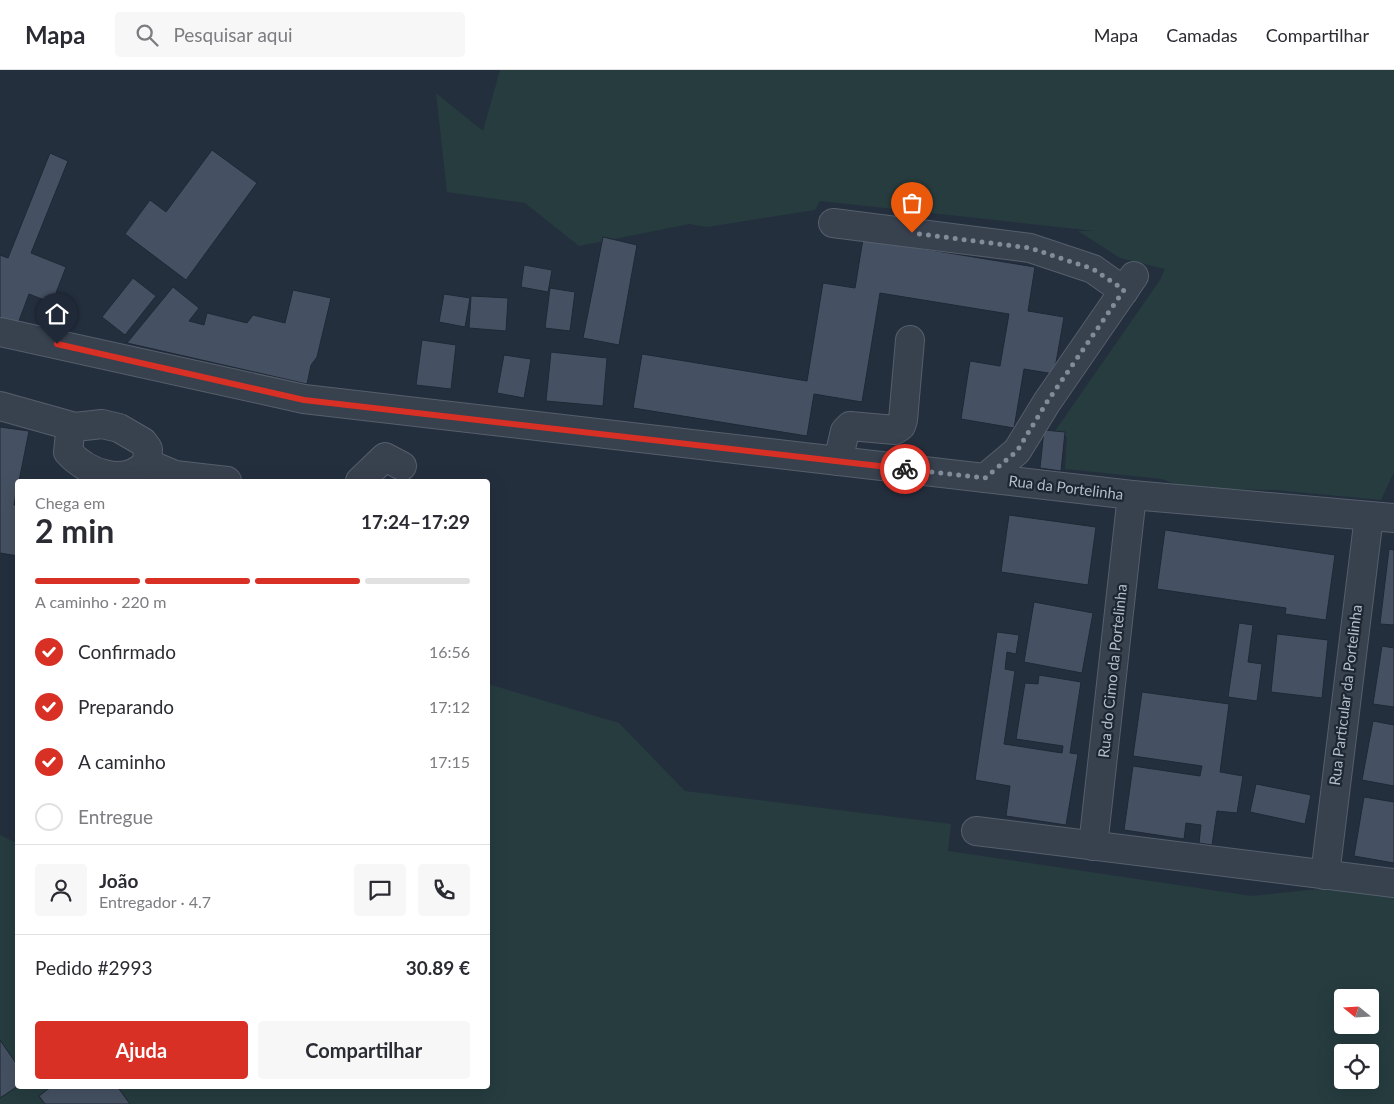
<!DOCTYPE html>
<html lang="pt">
<meta charset="utf-8">
<style>
:root{--surface:#fff;--page:#f7f7f7;--text:#2b2b33;--muted:#7c7c81;--line:#e1e1e2;--accent:#d93025}
body{margin:0;font-family:Lato,sans-serif;background:var(--page);color:var(--text);height:100vh;display:flex;flex-direction:column;font-size:19px;white-space:nowrap}
*{box-sizing:border-box;margin:0}
p{font-size:16px;color:var(--muted)}
.icon{flex:none;width:28px;height:28px;fill:none;stroke:currentColor;stroke-width:2;stroke-linecap:round;stroke-linejoin:round}
.map{position:relative;flex:1;overflow:hidden}
.panel{position:absolute;left:15px;top:409px;width:475px;height:610px;display:flex;flex-direction:column;background:var(--surface);border-radius:5px;box-shadow:0 5px 20px #0002}
.panel>*{flex:none}
.needle{width:32px;rotate:288deg}
.controls{position:absolute;left:1334px;top:919px;display:grid;gap:10px}
.controls a{display:grid;place-items:center;width:45px;height:45px;border-radius:5px;background:var(--surface);box-shadow:0 5px 20px #0002;font-size:25px}
.pin{position:absolute;display:grid;place-items:center;width:42px;height:42px;color:#fff;margin:-51px -21px;border-radius:50% 50% 50% 0;rotate:-45deg;box-shadow:0 0 5px #0007}
.pin .icon{rotate:45deg}
.courier{position:absolute;display:grid;place-items:center;width:50px;height:50px;margin:-25px;border:4px solid #d93025;border-radius:50%;background:#fff;color:#222;box-shadow:0 1px 6px #0007}
.summary em{font-style:normal;font-weight:700}
.summary div{display:flex;flex-direction:column-reverse}
.summary{display:flex;align-items:center;justify-content:space-between;height:85px;padding:0 20px}
h1{font-size:32px;font-weight:700;line-height:38px}
.bar{display:grid;grid-template-columns:repeat(4,1fr);gap:8px 5px;align-content:center;height:60px;padding:0 20px}
.bar i{height:6px;border-radius:4px;background:var(--line)}
.bar .selected{background:var(--accent)}
.bar p{grid-column:span 4}
.line{display:flex;align-items:center;gap:12px;padding:0 20px;border-top:1px solid var(--line)}
.line div{flex:1}
.round{display:grid;place-items:center;flex:none;width:52px;height:52px;border-radius:5px;background:var(--page)}
ol{padding:0 20px;list-style:none}
li{display:flex;align-items:center;gap:15px;height:55px}
li p{margin-inline-start:auto}
li .icon{padding:5px;border-radius:50%;background:var(--accent);color:#fff;stroke-width:4}
li:last-child{color:var(--muted)}
li i{width:28px;height:28px;border:2px solid var(--line);border-radius:50%}
.button{display:flex;gap:10px;margin-top:auto;padding:10px 20px}
.button a{flex:1;height:58px;border-radius:5px;background:var(--accent);color:#fff;font-size:20px;font-weight:700;line-height:58px;text-align:center}
.button a+a{background:var(--page);color:var(--text)}
header{display:flex;align-items:center;gap:30px;box-sizing:border-box;height:70px;padding:0 25px;background:var(--surface);border-bottom:1px solid var(--line)}
header strong{font-size:24px}
nav{display:flex;gap:28px;margin-inline-start:auto;font-size:18px}
.search{width:350px;height:45px;background:var(--page);display:flex;align-items:center;gap:12px;box-sizing:border-box;padding:0 18px;border-radius:5px;color:var(--muted);font-size:19px}
.map>svg:first-child{display:block}
.green{fill:#263c3f;fill-rule:evenodd}
.building{fill:#455162;stroke:#1f2835}
.lines{fill:none;stroke-linecap:round;stroke-linejoin:round}
.minor-casing{stroke:#565f6c;stroke-width:30}
.minor{stroke:#38414e;stroke-width:28}
.done{stroke:#828b98;stroke-width:5;stroke-dasharray:0 9}
.route{stroke:#d93025;stroke-width:6}
.labels{text-anchor:middle;stroke-width:4.5;stroke-linejoin:round;paint-order:stroke}
.street-label{font-size:15px;fill:#b4bcc9;stroke:#1d2633}
</style>
<header>
<strong>Mapa</strong>
<div class="search"><svg class="icon" aria-label="search" viewBox="0 0 24 24"><circle cx="10" cy="10" r="6"/><path d="M15 15l6 6"/></svg>Pesquisar aqui</div>
<nav><a>Mapa</a><a>Camadas</a><a>Compartilhar</a></nav>
</header>
<div class="map">
<svg width="1394" height="1034" viewBox="0 0 1394 1034">
<rect width="100%" height="100%" fill="#242f3e"/>
<g class="green">
<path d="M500,0H1394V402L1381,430L1276,420L1184,418L1162,409L1065,399L1067,367L1055,361L1160,210L1165,199L1120,188L1078,161H1095L820,131L815,140L707,157L689,154L579,176L525,133L447,122L436,23L483,61Z"/>
<path d="M488,614L619,653L685,721L951,754L948,781L1252,826L1394,811V1034H0V765L17,773L18,1016H488ZM1342,928H1370V955H1342ZM1342,982H1370V1010H1342Z"/>
</g>
<g class="building">
<path d="M212,80L257,113L186,210L125,164L150,130L166,142Z"/>
<path d="M50,83L68,91L31,183L66,197L52,233L29,224L17,256L0,249V185L8,188Z"/>
<path d="M603,167L637,175L619,275L583,268Z"/>
<path d="M863,169L1035,197L1028,241L1064,247L1054,304L1024,299L1014,358L961,349L970,291L1000,296L1009,244L880,223L862,332L814,324L807,366L633,338L642,284L807,311L823,213L855,218Z"/>
<path d="M524,195L552,200L548,222L521,217Z"/>
<path d="M133,208L156,226L125,265L102,247Z"/>
<path d="M173,217L199,238L189,251L204,255L207,243L247,253L253,245L285,253L293,220L331,228L317,287L311,295L307,314L127,273Z"/>
<path d="M550,218L575,222L570,261L545,258Z"/>
<path d="M444,224L470,228L465,257L439,252Z"/>
<path d="M471,226L508,228L506,261L469,258Z"/>
<path d="M422,270L456,275L451,319L416,315Z"/>
<path d="M551,282L607,288L603,336L546,331Z"/>
<path d="M504,285L531,289L524,328L497,323Z"/>
<path d="M0,357L29,361L19,411H18L14,435H18V486L0,483Z"/>
<path d="M1044,360L1065,362L1061,401L1040,398Z"/>
<path d="M1009,445L1096,457L1088,515L1001,502Z"/>
<path d="M1165,460L1335,485L1326,550L1285,544L1286,538L1157,519Z"/>
<path d="M1389,479L1394,480V555L1380,554Z"/>
<path d="M1034,532L1093,543L1082,603L1024,592Z"/>
<path d="M1239,553L1253,555L1248,592L1262,594L1257,631L1228,627Z"/>
<path d="M997,562L1019,565L1016,584L1007,582L1005,599L1015,601L1004,674L1062,683L1063,676L1016,669L1025,613L1038,614L1039,605L1081,612L1070,683L1078,684L1066,755L1006,746L1010,716L975,710Z"/>
<path d="M1277,564L1328,570L1322,628L1271,622Z"/>
<path d="M1382,576L1394,578V637L1373,634Z"/>
<path d="M1142,622L1229,634L1220,702L1243,706L1237,743L1217,741L1212,775L1199,773L1201,755L1186,753L1184,769L1124,760L1133,696L1200,706L1202,696L1133,686Z"/>
<path d="M1373,651L1394,655V716L1362,710Z"/>
<path d="M1256,714L1311,725L1305,754L1250,742Z"/>
<path d="M1364,727L1394,732V793L1354,786Z"/>
<path d="M0,970L18,996V1016L0,1028Z"/>
<path d="M52,1016H117L130,1034H45L39,1026Z"/>
</g>
<g class="lines">
<defs>
<g id="minor">
<path d="M833,153L1030,178L1093,199L1124,221"/>
<path d="M0,262L304,329L1132,425L1394,448"/>
<path d="M0,336L75,357L102,354L119,358L143,372L148,379L147,393C125,418 87,403 68,382L70,364L75,357"/>
<path d="M838,391L845,361L850,356L895,360L901,356L903,350L910,270"/>
<path d="M147,393L175,405L227,411"/>
<path d="M985,408L1017,381L1047,332L1134,206"/>
<path d="M360,411L385,387L402,396"/>
<path d="M976,761L1394,813"/>
<path d="M1093,776L1132,425"/>
<path d="M1325,805L1369,446"/>
</g>
</defs>
<use href="#minor" class="minor-casing"/>
<use href="#minor" class="minor"/>
</g>
<g class="lines">
<path class="done" d="M905,399L985,408L1017,381L1047,332L1124,220L1093,199L1030,178L912,163"/>
<path class="route" d="M57,274L304,330L905,399"/>
</g>
<g class="labels">
<g class="street-label">
<text transform="translate(1066 418) rotate(7)" y="5">Rua da Portelinha</text>
<text transform="translate(1113 601) rotate(-84)" y="5">Rua do Cimo da Portelinha</text>
<text transform="translate(1346 625) rotate(-83)" y="5">Rua Particular da Portelinha</text>
</g>
</g>
</svg>
<div class="controls">
<a><svg class="needle" viewBox="-14 -14 28 28"><path d="M0-13l5 13h-10z" fill="#e53935"/><path d="M0 13l5-13h-10z" fill="#7c7c81"/></svg></a>
<a><svg class="icon" aria-label="locate" viewBox="0 0 24 24"><circle cx="12" cy="12" r="6"/><path d="M12 2v4M12 18v4M2 12h4M18 12h4"/></svg></a>
</div>
<div class="pin" style="left:912px;top:163px;background:#ea580c"><svg class="icon" aria-label="bag" viewBox="0 0 24 24"><path d="M5 8h14l-1 12H6zM9 8a3 3 0 0 1 6 0"/></svg></div>
<div class="pin" style="left:57px;top:274px;background:#1f2937"><svg class="icon" aria-label="home" viewBox="0 0 24 24"><path d="M3 11l9-7 9 7M6 9v11h12V9"/></svg></div>
<div class="courier" style="left:905px;top:399px"><svg class="icon" aria-label="bike" viewBox="0 0 24 24"><circle cx="6" cy="16" r="4"/><circle cx="18" cy="16" r="4"/><path d="M6 16l4-8h5l3 8M10 8l3 8H6M13 5h3"/></svg></div>
<section class="panel">
<div class="summary"><div><h1>2 min</h1><p>Chega em</p></div><em>17:24–17:29</em></div>
<div class="bar"><i class="selected"></i><i class="selected"></i><i class="selected"></i><i></i><p>A caminho · 220 m</p></div>
<ol>
<li><svg class="icon" aria-label="check" viewBox="0 0 24 24"><path d="M5 12l5 5 9-10"/></svg>Confirmado<p>16:56</p></li>
<li><svg class="icon" aria-label="check" viewBox="0 0 24 24"><path d="M5 12l5 5 9-10"/></svg>Preparando<p>17:12</p></li>
<li><svg class="icon" aria-label="check" viewBox="0 0 24 24"><path d="M5 12l5 5 9-10"/></svg>A caminho<p>17:15</p></li>
<li><i></i>Entregue</li>
</ol>
<div class="line" style="height:90px"><a class="round"><svg class="icon" aria-label="person" viewBox="0 0 24 24"><circle cx="12" cy="8" r="4"/><path d="M4 21q1-7 8-7t8 7"/></svg></a><div><b>João</b><p>Entregador · 4.7</p></div><a class="round"><svg class="icon" aria-label="chat" viewBox="0 0 24 24"><path d="M4 5h16v11H9l-5 4z"/></svg></a><a class="round"><svg class="icon" aria-label="phone" viewBox="0 0 24 24"><path d="M5 4h4l2 5-3 2q2 4 5 5l2-3 5 2v4C11 20 4 13 5 4z"/></svg></a></div>
<div class="line" style="height:65px"><div>Pedido #2993</div><b>30.89 €</b></div>
<div class="button"><a>Ajuda</a><a>Compartilhar</a></div>
</section>
</div>
